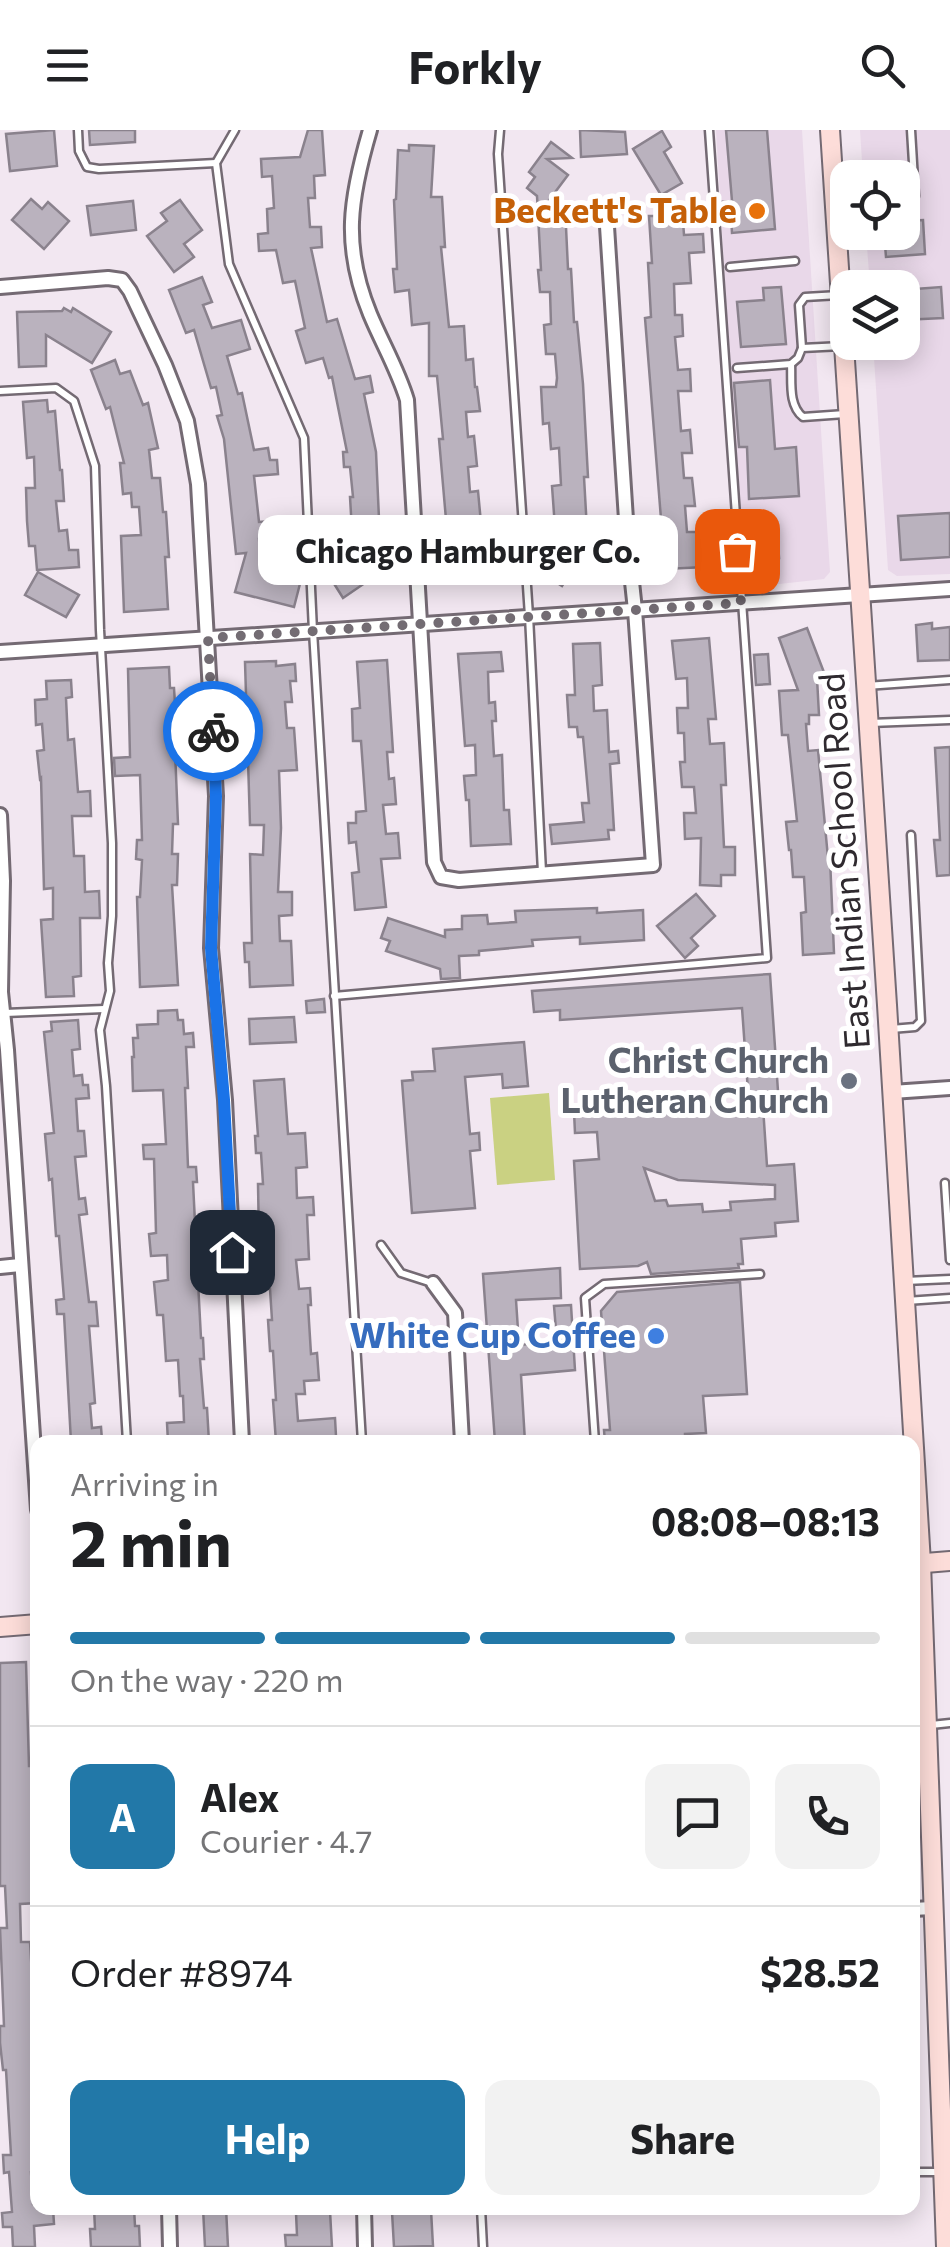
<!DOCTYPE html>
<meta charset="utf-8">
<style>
:root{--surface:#fff;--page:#f2f2f2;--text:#202124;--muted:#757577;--line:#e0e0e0;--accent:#2278a8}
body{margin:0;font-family:Commissioner,sans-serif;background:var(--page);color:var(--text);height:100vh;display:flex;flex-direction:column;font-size:38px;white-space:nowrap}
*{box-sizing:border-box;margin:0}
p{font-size:32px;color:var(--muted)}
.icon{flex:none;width:55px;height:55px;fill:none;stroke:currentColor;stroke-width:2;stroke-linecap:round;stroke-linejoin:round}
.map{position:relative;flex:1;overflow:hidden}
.panel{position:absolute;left:30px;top:1305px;width:890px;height:780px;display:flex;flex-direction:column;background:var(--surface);border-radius:20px;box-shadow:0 5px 25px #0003}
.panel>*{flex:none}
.buttons{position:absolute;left:830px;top:30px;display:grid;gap:20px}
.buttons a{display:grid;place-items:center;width:90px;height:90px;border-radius:20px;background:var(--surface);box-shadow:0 5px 25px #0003;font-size:50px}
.pin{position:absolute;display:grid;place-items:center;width:85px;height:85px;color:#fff;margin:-42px;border-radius:20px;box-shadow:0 5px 15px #0006}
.courier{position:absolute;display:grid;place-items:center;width:100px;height:100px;margin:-50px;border:8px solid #1a73e8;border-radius:50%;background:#fff;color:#222;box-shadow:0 2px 12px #0007}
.bubble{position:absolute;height:70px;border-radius:20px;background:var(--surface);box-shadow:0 5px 25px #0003;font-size:32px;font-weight:700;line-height:70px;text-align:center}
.headline em{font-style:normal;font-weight:700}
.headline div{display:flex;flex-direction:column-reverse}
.headline{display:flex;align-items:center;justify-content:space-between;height:170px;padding:0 40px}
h1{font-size:65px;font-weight:700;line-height:75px}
.bar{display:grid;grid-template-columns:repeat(4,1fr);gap:15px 10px;align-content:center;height:120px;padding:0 40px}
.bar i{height:12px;border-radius:8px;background:var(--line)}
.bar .active{background:var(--accent)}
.bar p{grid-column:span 4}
.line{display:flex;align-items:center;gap:25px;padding:0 40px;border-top:2px solid var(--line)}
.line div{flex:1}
.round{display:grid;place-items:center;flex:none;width:105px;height:105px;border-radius:20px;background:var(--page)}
.primary-button{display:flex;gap:20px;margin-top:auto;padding:20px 40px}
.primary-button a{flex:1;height:115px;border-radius:20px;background:var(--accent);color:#fff;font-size:40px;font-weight:700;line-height:115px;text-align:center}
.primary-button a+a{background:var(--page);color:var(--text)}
header{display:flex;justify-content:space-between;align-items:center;height:130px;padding:0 40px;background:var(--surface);font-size:45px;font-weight:700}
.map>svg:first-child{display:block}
.built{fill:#e9d8e9}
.green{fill:#cad182}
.building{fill:#bab2be;stroke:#8a828d;stroke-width:2.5;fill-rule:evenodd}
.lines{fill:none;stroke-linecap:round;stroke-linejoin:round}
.service-casing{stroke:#746a73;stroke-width:11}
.minor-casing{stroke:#746a73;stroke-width:18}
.secondary-casing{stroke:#746a73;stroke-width:22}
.service{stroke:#fff;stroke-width:6}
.minor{stroke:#fff;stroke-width:12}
.secondary{stroke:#fdddd9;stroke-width:18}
.done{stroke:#736c73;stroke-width:10;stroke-dasharray:0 18}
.route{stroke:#1a73e8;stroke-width:12}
.food-dot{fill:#e8710a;stroke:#fff;stroke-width:4}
.worship-dot{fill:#6b7280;stroke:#fff;stroke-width:4}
.shop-dot{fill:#3f7fe0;stroke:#fff;stroke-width:4}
.labels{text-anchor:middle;stroke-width:10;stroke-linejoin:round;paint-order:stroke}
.food-label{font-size:35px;font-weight:bold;fill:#c56008;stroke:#fff;text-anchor:end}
.street-label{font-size:35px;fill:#2f2a2f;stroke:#fff}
.worship-label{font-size:35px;font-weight:bold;fill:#5b616d;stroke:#fff;text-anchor:end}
.shop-label{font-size:35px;font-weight:bold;fill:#366cbe;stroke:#fff;text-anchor:end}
</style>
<header><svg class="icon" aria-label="menu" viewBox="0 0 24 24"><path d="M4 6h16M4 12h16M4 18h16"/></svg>Forkly<svg class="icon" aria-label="search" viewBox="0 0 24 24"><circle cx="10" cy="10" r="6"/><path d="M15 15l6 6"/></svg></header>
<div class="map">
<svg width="950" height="2117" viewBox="0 0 950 2117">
<rect width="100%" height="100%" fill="#f2e7f1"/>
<g class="built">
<path d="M716,0H802L830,442L824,449L743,458Z"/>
<path d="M860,0H950V444L897,446L888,440L873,213L902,212V158L870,157L866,103L902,102V48L863,47Z"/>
</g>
<path class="green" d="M549,963L555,1050L497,1055L490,968Z"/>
<g class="building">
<path d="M54,0L57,36L10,41L6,4Z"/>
<path d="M89,0H135V12L90,15Z"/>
<path d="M308,0H322L325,45L314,46L315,68H308L310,97H321L322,117L311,118L327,192L337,189L355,249L370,246L373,262L364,264L376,322L380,411L362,412L381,442L343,468L328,444L337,438L332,431L353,418L350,367H353L350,337H344L343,322H347L332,247L329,248L323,228L306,233L296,201L305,198L295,151L283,153L276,120L259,121L258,104L268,103L267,79L274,78L272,46L262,47L261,29L300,27Z"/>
<path d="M580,0L625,2L627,24L581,27Z"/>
<path d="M726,0H767L775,99L732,103L731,85L722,86L721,72L732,71Z"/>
<path d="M662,1L671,17L664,22L682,53L661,65L633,19Z"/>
<path d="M551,12L572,28L547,29L568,45L544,77L565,76L568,139H571L574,192H577L583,254L588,347H584L587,400L558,402L595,426L580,448L571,442L562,456L537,440L556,412L552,356L561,355L559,318L551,319L549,293L543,294L541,257H556L557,248L555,224H546L544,195L551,194L550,162H540L538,140H541L537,66L527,58L535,47L529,42Z"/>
<path d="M409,15L434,16L431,67H442L445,117H441L449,197L464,196L466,230L473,229L475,257H477L480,281L466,282L468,307L474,306L477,336L468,337L470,362L478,361L484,425L500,424L501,449L460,451V445H452L451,428L460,427L458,400L447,401L439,309H443L437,246H429V193L412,195L409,160L395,162L393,139H397L394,70L396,69L398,20L409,21Z"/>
<path d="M31,69L42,79L48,72L69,91L44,119L12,90Z"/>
<path d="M180,70L202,100L184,114L194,127L174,142L147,106L167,91L161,83Z"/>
<path d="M133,71L136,100L91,105L87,76Z"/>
<path d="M682,76L684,105L703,104L704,122L689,123L691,153L674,154L675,185H682L683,206L675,207L678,240L690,239L691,261H678L681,301L690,300L692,323H682L684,348H692L695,376H685L687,402H703L705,437L665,439L645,188L651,187L648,133H652L649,86H656V78Z"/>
<path d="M923,90L925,124L886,127L884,102H902V91Z"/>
<path d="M202,147L212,172L203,175L212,198L241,190L250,219L227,226L238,264L242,263L254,320L268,318L270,330H277L278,344L254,346L259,392L270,391L271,408L259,409L261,436L290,443L291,439L303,442L294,477L235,462L246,423L236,424L224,309L217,286L222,285L216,257L211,258L194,200L186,203L169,160Z"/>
<path d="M781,157L786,214L741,217L737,172L764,170L763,158Z"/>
<path d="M941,157L943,188L902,190V160Z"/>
<path d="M64,178L71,182L73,178L111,202L92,233L46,205V236L19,237L17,182L62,181Z"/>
<path d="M115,230L120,244L130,241L143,275L148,273L158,318L149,320L152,348H160L163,382H166L169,427H165L168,479L124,482L121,406L141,405L139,377H132L131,363L123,364L120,333H124L110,277L106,279L91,240Z"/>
<path d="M770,250L775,319L796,317L799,366L749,369L747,317H739L734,253Z"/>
<path d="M47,270L48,282L55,281L60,340H62L64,371H56L59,401L67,400L69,420H78L79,437L37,440L35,416H29L27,391L26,358H35L34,327L27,328L23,272Z"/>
<path d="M950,383V427L901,430L898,386Z"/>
<path d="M772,393V397L777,396L779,428H775V432L746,433L744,395Z"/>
<path d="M38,442L79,465L66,487L25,465Z"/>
<path d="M932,493V499L950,497V530L918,531L916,495Z"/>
<path d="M807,498L825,545L817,548L819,585H809V594H806L808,621L818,620L828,728H830L834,823L803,825L801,783L806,782L804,747H793L791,720H789L786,692L797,691L788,605H782L779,561L798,560L779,508Z"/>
<path d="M709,508L716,589H708L710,614L724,613L726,655H721L724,717H735V745H721V756L700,755L701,708L685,709L684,683H696L694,657H682L680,632H685L684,603H678L677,578H688L687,548L676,549L672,511Z"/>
<path d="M600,513L602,555L593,556L594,581L607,580L609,622L618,621L619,633L610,634L614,700H608L609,709L552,714L550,695L584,692L582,673H589L583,607H578L577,597H569L567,565H575L573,514Z"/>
<path d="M501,522L503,541L488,542L489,573L495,572L496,591H492L494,626L502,625L504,680H509L511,714L471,716L469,670H466L464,646L476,645L475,615L465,616L458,524Z"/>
<path d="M768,524L770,554L756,555L754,525Z"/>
<path d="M387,530L393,622H387L389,649L394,648L396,674L383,675L386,704L398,703L400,728L381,729L386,777L355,780L352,743L359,742L356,712L349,713L348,693H356V682L366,681L361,611H353L352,579L360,578L357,532Z"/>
<path d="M276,531V536L295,534L296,551H290L292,572H285L287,598H294L297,640L279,641L281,698L278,762H292V785L279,786L280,811H291L293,855L250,857L249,832H245L244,813H252L250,724L263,725L264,695H250L245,532Z"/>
<path d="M169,537L170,558H174L175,574L172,575L173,604H177L178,620H175L178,694H173L172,724H178L177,755H172L178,855L140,857L137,767H140L142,730L136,729L137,710H142L140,645L115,646L114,628L130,627L128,539Z"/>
<path d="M71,550L72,567L66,568L68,610L74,609L78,662L90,661L91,686H72L74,726H84L85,762L99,761L100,788H80L81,846L73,847L74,866L46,867L41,790L53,789V758L44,759L41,648L40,649L37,621L44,620L42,594L36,595L35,570L47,569L46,551Z"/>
<path d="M950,617V745L937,746L934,710H940L935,618Z"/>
<path d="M696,764L715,786L691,808L698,816L685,828L657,796Z"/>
<path d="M597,778V783L643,780L644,810L580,814V807L532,810L533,816L479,821V825L459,826L460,848L441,849L440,839L386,821L390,811L381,808L388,788L445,807V800L462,799V786L487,785L488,794L516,792L515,781Z"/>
<path d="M770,844L779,976L763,977L767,1036L794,1034L798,1091L775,1093L776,1106L741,1109L743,1134H738L739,1138L651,1144L647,1132L638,1136L580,1139L574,1031L599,1029L597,1002L575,1003L574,982L633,978V981L749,975L742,878L560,890V880L534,882L532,861ZM644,1038L678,1050L775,1055V1069L730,1072L731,1080L703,1082L702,1074L668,1076L666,1070L655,1071Z"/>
<path d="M324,869L325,882L307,883L306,871Z"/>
<path d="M177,880L178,890H183L184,904L193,903L194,917H186L188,958H185L188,1037H196L197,1052H193L195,1093H193L195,1118H200L201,1132L197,1133L201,1208H203L204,1229H200L204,1278H207L209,1312H168L167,1293L184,1292L183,1266H180L178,1230L166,1231L163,1185H157L154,1152L168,1150L167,1125L151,1126L149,1104L156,1103L154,1029H144L143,1015L166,1014L163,960L133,961L132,927H134L133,908H138L137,895L158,894V881Z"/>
<path d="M294,887L296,912L250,914L249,889Z"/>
<path d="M78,890L80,919L72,920L74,946L82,945L83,955H88L89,968L76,969L78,1001H84L86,1026L75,1027L79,1069L85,1068L87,1084L79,1085L89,1172H96L98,1196H89L95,1273L90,1274L92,1298L101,1297L102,1310L95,1312H71L64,1184H57L56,1170L64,1169L59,1106H56L52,1049L49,1050L45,1004L54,1003L44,902L52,901L51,892Z"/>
<path d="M524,912L528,956L503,958L502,944L465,947L470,1004L479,1003L480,1020L470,1021L475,1078L412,1083L402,951L413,950L412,942L435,941L433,919Z"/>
<path d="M284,949L288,1004L305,1003L307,1037L296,1038L297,1068L313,1067L314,1085H307L309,1129L296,1130L299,1159L310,1158L311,1175H308L311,1224L317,1223L319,1250L304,1251L305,1264H296L298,1291L335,1288L336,1306L314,1308V1312H276L273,1270H276L273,1221H270L268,1190H272L270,1159H265L263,1145H268L266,1110H259L258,1054H263L261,1023H256L255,1006H258L254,951Z"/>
<path d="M560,1138L561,1168L516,1170L519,1215L557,1212L554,1176L571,1175L575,1240L521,1245L525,1312H495L483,1144Z"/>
<path d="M740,1152L747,1264L703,1266L706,1303L685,1304V1312H605L604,1300H610L601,1181L617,1162Z"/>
<path d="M26,1532L29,1636H33L35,1680H38V1699L32,1700L34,1736H38V1773L20,1774L21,1812H30L35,1894H38V2041L31,2042L33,2074H38V2078H53L54,2094L34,2096L35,2117H13L12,2097H3L2,2083L12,2082L9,2042L4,2043L3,2025H11L6,1940H3L0,1913V1896H4L0,1798H7L5,1756H0V1533Z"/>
<path d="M94,2078H134L135,2096H139L140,2117H91L90,2099H95Z"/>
<path d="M203,2078H226L228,2117H205Z"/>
<path d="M431,2080L433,2116L394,2117L392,2082Z"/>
<path d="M330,2081L332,2117H286L285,2105H297L296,2083Z"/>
</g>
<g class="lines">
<defs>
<g id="service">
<path d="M78,0L79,21L87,37L99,39L216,33"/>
<path d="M235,0L216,33L229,134L304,308L313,501L362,1312"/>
<path d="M500,0L498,24L529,486L542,742"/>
<path d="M911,0L915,66"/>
<path d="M730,137L795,131"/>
<path d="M802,218L799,175L805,167L839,165"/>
<path d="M791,234C792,252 788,275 803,287L845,284"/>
<path d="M737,238L791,234L798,228L802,218L842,216"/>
<path d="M0,261L56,258L74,271L95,336L100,500L112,713V786L108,833L110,861L100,900L106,956L127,1312"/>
<path d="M866,556L950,550"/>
<path d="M870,593L950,590"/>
<path d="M334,866L767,828L709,0"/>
<path d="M5,883L104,879"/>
<path d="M891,899L915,897L921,891L911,705"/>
<path d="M945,1053L950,1130"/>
<path d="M381,1115L401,1143L432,1153"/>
<path d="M905,1151L950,1149"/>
<path d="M906,1171L950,1168"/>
<path d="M595,1312L585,1168L604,1154L760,1144"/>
<path d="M931,1595L950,1593"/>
<path d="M912,2042H941"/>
<path d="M481,2078L483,2117"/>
</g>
<g id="minor">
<path d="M370,0C350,68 342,116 370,184C382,213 398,240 407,270L434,732L441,747L459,750L653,735L635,480L627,405L606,81"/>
<path d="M0,157L108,148L122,150L130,161L165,235L187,291L198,354L216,666L211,818L225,970L242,1312"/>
<path d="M0,522L950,459"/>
<path d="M0,685L3,751L1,862L7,920L38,1380"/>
<path d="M892,962L950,958"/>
<path d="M0,1137L20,1135"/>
<path d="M433,1153L455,1183L462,1312"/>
<path d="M912,1779L933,1778"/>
<path d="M169,2078L170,2117"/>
<path d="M364,2078L365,2117"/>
</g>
<g id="secondary">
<path d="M830,0L887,875L921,1433L946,2117"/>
<path d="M913,1434L950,1431"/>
<path d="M0,1497L38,1494"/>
</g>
</defs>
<use href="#service" class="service-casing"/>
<use href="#minor" class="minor-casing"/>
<use href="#secondary" class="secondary-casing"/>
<use href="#service" class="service"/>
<use href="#minor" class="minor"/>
<use href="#secondary" class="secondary"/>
</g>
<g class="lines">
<path class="done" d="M213,601L208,508L741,473L737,421"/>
<path class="route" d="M213,601L216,666L211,818L224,970L232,1122"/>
</g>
<circle class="food-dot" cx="757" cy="81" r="10"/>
<circle class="worship-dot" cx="849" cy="951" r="10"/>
<circle class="shop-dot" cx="656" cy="1206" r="10"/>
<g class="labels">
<g class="food-label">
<text x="737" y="93">Beckett's Table</text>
</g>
<g class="street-label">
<text transform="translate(845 731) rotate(-94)" y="12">East Indian School Road</text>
</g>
<g class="worship-label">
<text x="829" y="943">Christ Church<tspan x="829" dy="40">Lutheran Church</tspan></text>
</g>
<g class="shop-label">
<text x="636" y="1218">White Cup Coffee</text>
</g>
</g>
</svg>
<div class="buttons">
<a><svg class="icon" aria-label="locate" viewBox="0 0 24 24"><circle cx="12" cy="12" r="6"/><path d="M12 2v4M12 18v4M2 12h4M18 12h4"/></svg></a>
<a><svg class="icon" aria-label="layers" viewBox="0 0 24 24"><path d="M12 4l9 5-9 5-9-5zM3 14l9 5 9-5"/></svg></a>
</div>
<div class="pin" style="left:737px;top:421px;background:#ea580c"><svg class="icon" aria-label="bag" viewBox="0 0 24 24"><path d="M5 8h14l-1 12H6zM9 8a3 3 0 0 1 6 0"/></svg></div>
<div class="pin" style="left:232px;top:1122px;background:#1f2937"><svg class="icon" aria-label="home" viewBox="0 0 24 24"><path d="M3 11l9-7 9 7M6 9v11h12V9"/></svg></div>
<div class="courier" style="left:213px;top:601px"><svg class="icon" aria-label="bike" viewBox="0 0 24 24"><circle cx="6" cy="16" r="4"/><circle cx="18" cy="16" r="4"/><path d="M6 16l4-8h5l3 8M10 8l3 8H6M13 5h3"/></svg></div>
<div class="bubble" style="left:258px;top:385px;width:420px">Chicago Hamburger Co.</div>
<section class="panel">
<div class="headline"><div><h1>2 min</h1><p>Arriving in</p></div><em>08:08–08:13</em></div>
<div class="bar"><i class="active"></i><i class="active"></i><i class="active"></i><i></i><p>On the way · 220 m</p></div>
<div class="line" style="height:180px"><b class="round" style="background:var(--accent);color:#fff">A</b><div><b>Alex</b><p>Courier · 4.7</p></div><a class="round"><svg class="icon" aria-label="chat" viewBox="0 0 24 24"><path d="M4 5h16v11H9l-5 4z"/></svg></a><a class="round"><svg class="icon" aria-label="phone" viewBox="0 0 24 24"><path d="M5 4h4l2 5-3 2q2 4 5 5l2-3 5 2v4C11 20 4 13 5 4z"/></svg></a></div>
<div class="line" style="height:130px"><div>Order #8974</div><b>$28.52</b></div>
<div class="primary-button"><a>Help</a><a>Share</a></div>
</section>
</div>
